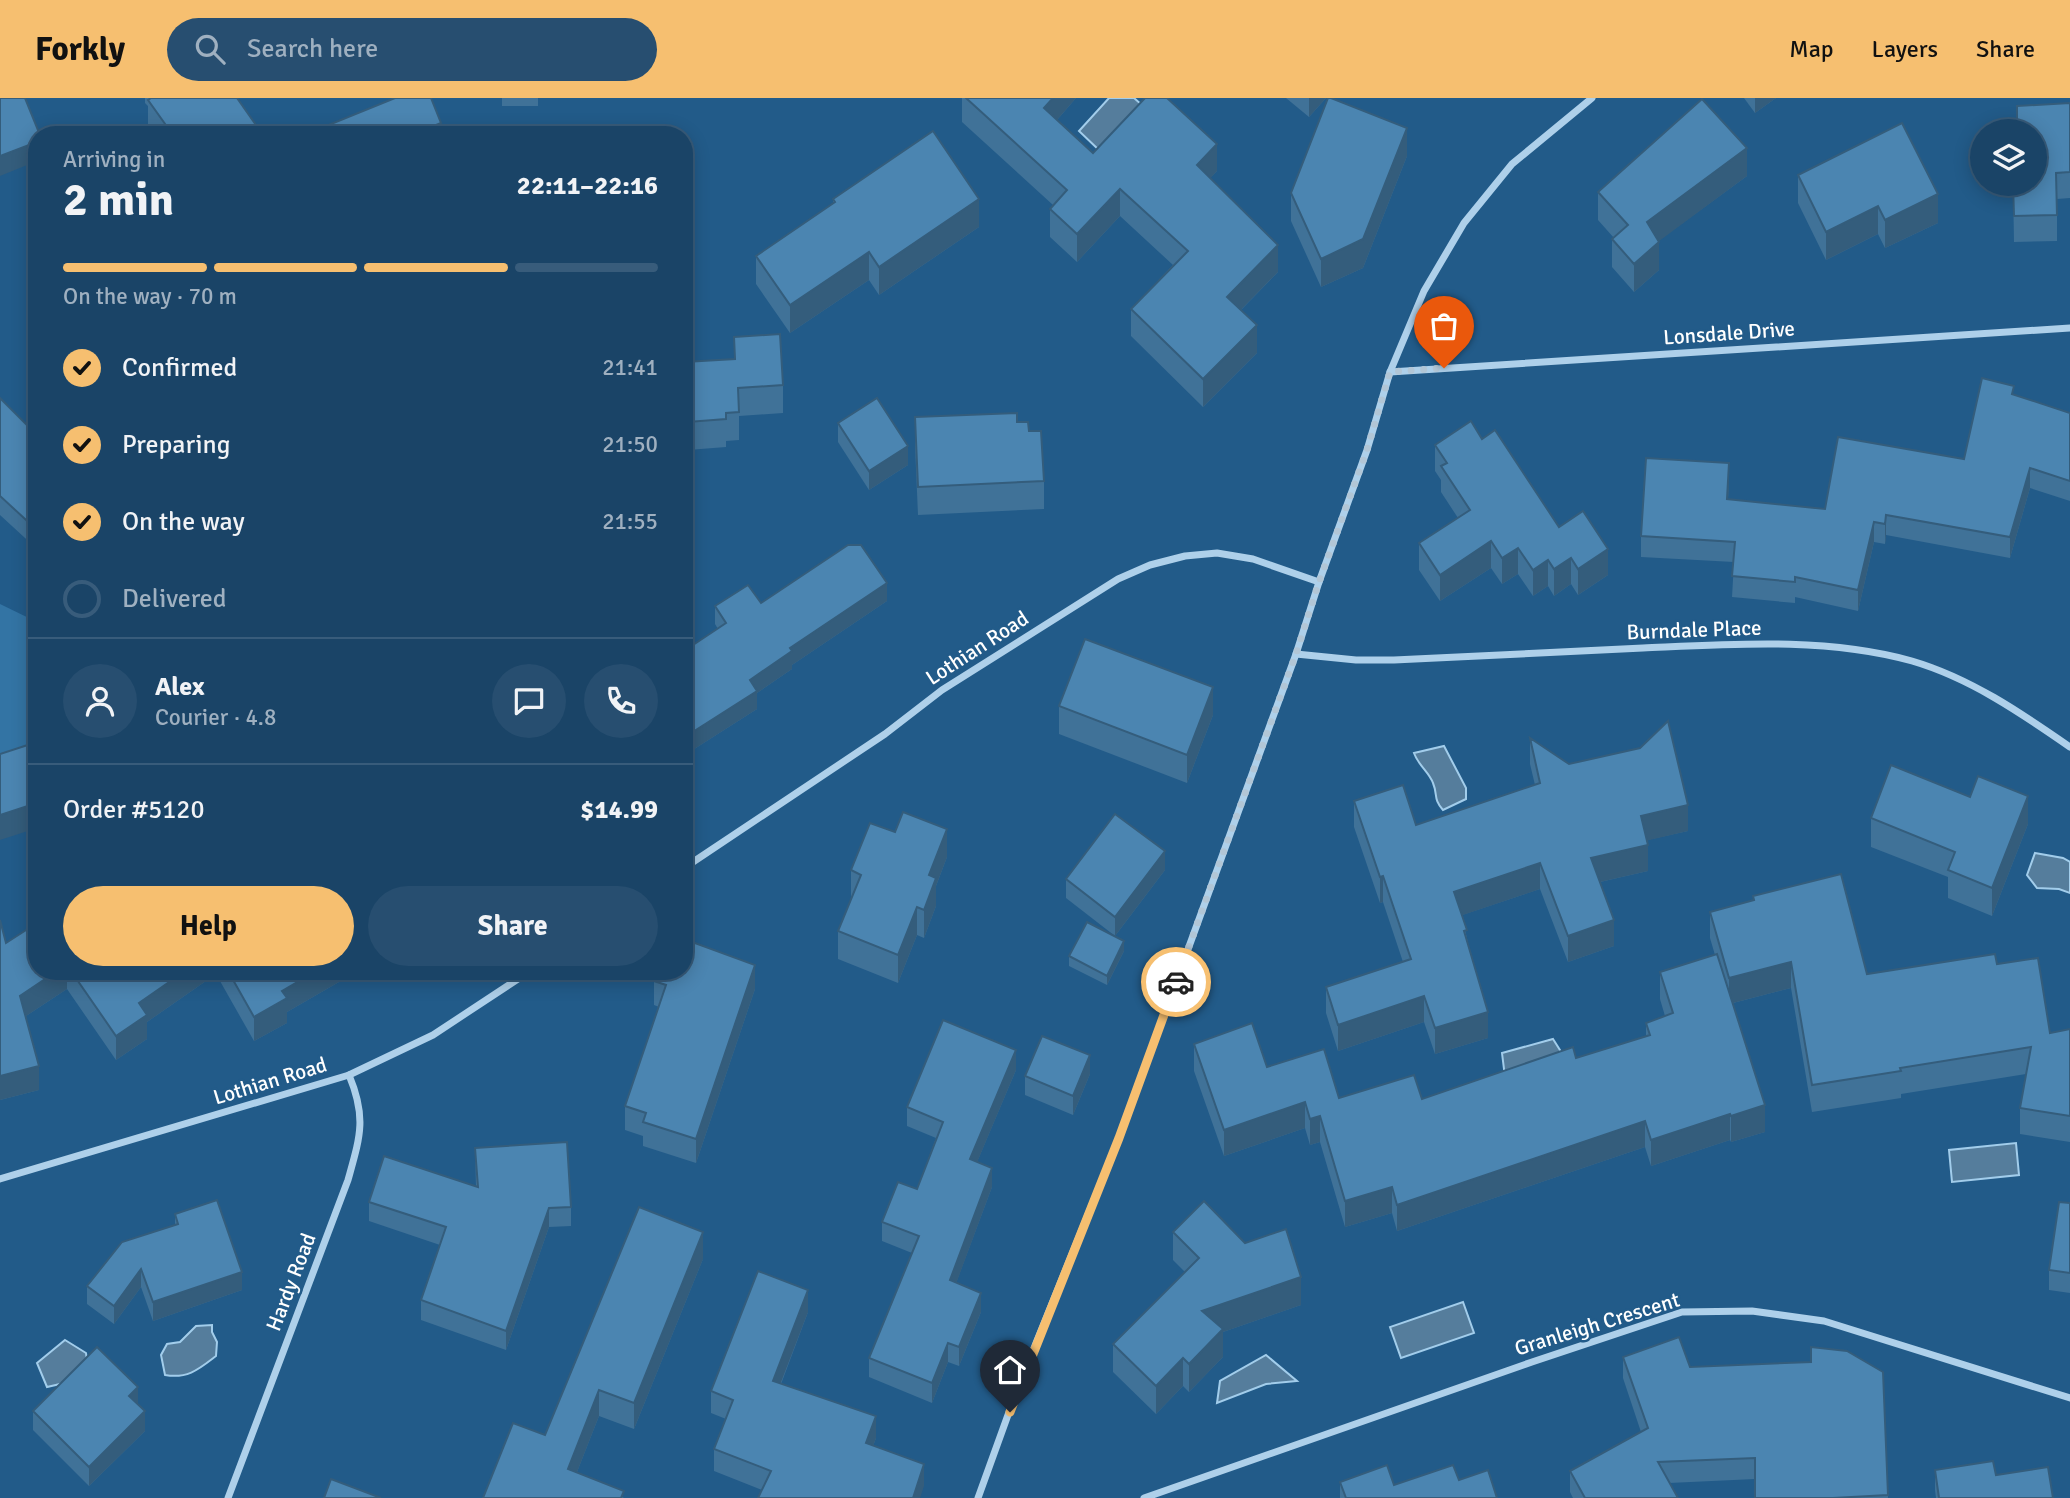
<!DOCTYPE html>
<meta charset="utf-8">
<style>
:root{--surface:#1a4467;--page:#274e70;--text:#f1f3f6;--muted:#9fb0c0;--line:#385c7b;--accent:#f6bf70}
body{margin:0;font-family:Signika,sans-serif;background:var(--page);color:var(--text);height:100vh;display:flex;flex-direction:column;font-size:26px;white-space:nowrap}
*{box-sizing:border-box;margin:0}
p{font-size:23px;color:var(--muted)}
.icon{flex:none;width:38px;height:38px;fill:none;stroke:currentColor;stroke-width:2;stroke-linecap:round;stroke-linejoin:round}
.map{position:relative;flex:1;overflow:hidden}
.details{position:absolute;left:28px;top:28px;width:665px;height:854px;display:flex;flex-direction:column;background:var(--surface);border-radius:28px;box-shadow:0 4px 18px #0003,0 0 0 2px var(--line)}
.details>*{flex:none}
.fabs{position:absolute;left:1970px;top:21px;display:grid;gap:14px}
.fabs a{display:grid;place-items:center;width:77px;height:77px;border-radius:50%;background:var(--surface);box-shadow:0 4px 18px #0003,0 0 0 2px var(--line);font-size:35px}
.pin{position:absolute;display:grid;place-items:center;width:60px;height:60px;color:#fff;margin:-72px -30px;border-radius:50% 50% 50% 0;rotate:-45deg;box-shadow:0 0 7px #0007}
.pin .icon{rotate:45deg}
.courier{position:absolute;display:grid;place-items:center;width:70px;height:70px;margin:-35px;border:5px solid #f6bf70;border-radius:50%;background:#fff;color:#222;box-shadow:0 2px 9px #0007}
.headline em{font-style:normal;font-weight:700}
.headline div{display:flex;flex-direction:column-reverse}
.headline{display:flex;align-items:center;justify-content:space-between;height:119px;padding:0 35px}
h1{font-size:46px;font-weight:700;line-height:52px}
.bar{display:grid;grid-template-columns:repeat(4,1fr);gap:10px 7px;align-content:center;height:84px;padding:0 35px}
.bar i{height:9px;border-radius:5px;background:var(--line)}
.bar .on{background:var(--accent)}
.bar p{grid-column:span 4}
.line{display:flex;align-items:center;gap:18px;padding:0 35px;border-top:2px solid var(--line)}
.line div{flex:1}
.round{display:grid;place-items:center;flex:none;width:74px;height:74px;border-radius:37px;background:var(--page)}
ol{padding:0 35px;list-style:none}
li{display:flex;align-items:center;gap:21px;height:77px}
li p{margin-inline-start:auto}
li .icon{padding:7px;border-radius:50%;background:var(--accent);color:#111;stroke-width:4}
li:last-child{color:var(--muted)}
li i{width:38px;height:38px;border:4px solid var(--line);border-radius:50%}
.cta{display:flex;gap:14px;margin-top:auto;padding:14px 35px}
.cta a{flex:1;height:80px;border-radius:42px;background:var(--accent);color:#111;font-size:28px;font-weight:700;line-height:80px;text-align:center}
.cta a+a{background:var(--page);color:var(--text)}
header{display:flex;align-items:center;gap:42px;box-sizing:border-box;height:98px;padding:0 35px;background:var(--accent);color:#111}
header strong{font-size:33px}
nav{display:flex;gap:38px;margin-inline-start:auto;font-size:24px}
.search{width:490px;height:63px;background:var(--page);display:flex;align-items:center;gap:18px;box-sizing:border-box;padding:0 24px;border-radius:38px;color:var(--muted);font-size:26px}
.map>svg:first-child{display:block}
.green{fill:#3374a4}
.water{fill:#557d9c;stroke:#a2cdeb;stroke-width:2}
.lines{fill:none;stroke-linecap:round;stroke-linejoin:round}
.street{stroke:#aed0ea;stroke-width:7}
.wall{fill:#407298}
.shaded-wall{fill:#345d7c}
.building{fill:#4b85b1;stroke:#345d7c;stroke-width:2}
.done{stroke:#b2c6d6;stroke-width:7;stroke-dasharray:0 12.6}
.route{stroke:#f6bf70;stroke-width:9}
.labels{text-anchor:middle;stroke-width:5;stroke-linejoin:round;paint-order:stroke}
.street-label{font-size:21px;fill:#fff;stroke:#225b89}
</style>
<header>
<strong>Forkly</strong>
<div class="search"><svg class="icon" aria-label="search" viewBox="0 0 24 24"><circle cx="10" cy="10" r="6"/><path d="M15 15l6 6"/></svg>Search here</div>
<nav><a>Map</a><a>Layers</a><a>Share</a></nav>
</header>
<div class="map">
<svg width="2070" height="1400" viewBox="0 0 2070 1400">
<rect width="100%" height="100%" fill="#225b89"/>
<path class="green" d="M0,506L37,524V644L0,658Z"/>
<g class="water">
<path d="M1109,0H1134L1142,7L1100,53L1079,33Z"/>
<path d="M1444,648L1466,690V701L1443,712C1433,701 1438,697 1433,685C1429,674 1418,667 1414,655Z"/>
<path d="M2035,755L2063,760L2070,764V795L2059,791L2037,790L2027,777Z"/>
<path d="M1553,941L1565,960L1505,979L1502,955Z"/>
<path d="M2016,1045L2019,1077L1952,1084L1949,1052Z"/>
<path d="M1463,1204L1474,1235L1401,1260L1390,1229Z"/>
<path d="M212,1227V1234L217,1244L216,1258C199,1271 188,1281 165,1277L161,1257L167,1246L180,1244L196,1228Z"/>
<path d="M65,1242L86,1255L88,1270L60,1286L47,1289L37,1265Z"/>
<path d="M1266,1257L1297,1283L1266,1286L1217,1305L1220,1283Z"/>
</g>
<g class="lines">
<g class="street">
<path d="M1390,274L2070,230"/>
<path d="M1296,556L1356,562H1394C1477,558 1560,554 1643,550C1732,546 1826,539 1912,563C1970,580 2021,615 2070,649"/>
<path d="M684,770L885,636L942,592L1118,481L1150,467L1185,458L1217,455L1253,461L1319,484"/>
<path d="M0,1081L349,977L433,937L530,873"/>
<path d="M228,1400L348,1082C360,1039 367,1020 349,977"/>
<path d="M978,1400L1017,1292L1119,1040L1296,556L1319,484L1367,352L1390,274L1424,193L1464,125L1512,66L1592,0"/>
<path d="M1144,1400L1532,1264L1682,1214L1752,1213L1824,1223L2070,1300"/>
</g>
</g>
<g class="wall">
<path d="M145,0H237L263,37H154L148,28V8L145,5Z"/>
<rect x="502" y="0" width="36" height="8"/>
<path d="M962,0H1076L1057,22L1093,55L1217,73L1210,80L1278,174L1241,212L1257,255L1203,309L1131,238V211L1173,167L1120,118L1077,164L1050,139V111L1053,107L962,24Z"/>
<path d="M1286,0H1326L1309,19Z"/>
<path d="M1744,0H1776L1755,15Z"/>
<path d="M2070,5V100L2057,101V143L2014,144L2013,86L2035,33H2017V8Z"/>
<path d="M1407,58L1363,170L1321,189L1291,123V95Z"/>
<path d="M1798,77L1938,125L1885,150L1878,136L1826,162L1798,105Z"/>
<path d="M1747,78L1658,143L1659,172L1634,194L1612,169V141L1614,140L1598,122V94Z"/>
<path d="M833,101L979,129L879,197L869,182L790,235L756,186V158L833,106Z"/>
<path d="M734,239L783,287V315L739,318V342L726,343V349L688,352V345L684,346V264L734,261Z"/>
<path d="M2014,297L2070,315V403L2030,390L2010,460L1886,437L1885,446L1874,444L1858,513L1795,499V505L1732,499L1734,464L1641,459V438L1729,386L1728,401L1825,411L1964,361Z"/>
<path d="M0,300L32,332L37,327V451L0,417Z"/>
<path d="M915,319L1017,324L1029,333L1044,383V411L918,417L915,347Z"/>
<path d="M838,325L908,367L869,392L838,344Z"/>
<path d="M1482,341L1559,429L1608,477L1578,497L1571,486L1554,498L1548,488L1533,498L1518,476L1502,486L1491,470L1440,503L1419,472V445L1458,420L1441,394V382L1435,373V347Z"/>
<path d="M887,503L792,567V571L757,595V611L688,655L684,649V553L718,531L715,526V508L761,505Z"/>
<path d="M1059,608L1213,617L1187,685L1059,636Z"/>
<path d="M1530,640L1569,666L1688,733L1647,742L1648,773L1600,784L1614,848L1568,864L1540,791L1462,817L1488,940L1435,956L1424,924L1338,953L1326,915V889L1403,864L1383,804L1380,805L1354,729V703L1416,727L1535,687L1530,666Z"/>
<path d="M1871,720L2028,726L1992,818L1948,800V779L1871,749Z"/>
<path d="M947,759L936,788V808L924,840L917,837L898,885L838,861V833L851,801V772Z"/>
<path d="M1165,772L1115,838L1066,800V781Z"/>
<path d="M1753,798L1867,876L1997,866L2050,935L2070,931V1044L2020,1036V1010L2026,976L1901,996V1000L1812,1014L1791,890L1733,905L1765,1034L1731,1044L1730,1042L1651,1068L1645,1049L1397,1133L1392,1115L1345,1129L1320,1044L1310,1047L1305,1030L1224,1058L1194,973V946L1267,969L1339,1000L1422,1001L1576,960L1646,939V925L1665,918L1660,901V874L1715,857L1710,840V814L1753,803Z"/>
<path d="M0,822L6,845L37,873H358L287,914V925L254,943L216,876L147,924V941L116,962L67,891L26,918L39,992L0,1002Z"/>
<path d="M1124,853L1107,887L1069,868V858Z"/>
<path d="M654,883L755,891L696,1065L643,1048V1038L625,1032V1008L659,909L654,907Z"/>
<path d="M1016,972L977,1064L992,1089L956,1185L981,1214L959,1268L948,1264L932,1305L869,1279V1260L912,1155L882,1143V1124L917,1091L936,1040L907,1028V1009Z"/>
<path d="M1090,976L1073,1017L1025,997V978Z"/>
<path d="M475,1050L571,1109V1128L549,1129L506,1252L421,1222V1202L440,1147L369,1123V1104L476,1089Z"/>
<path d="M2070,1105V1195L2049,1192V1172Z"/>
<path d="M175,1116L242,1192L153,1223L141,1189L114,1226L87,1206V1188L175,1127Z"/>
<path d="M1173,1134L1301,1207L1223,1234V1259L1189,1294L1183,1288L1156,1316L1113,1274V1246L1185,1174L1173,1162Z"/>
<path d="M703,1161L634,1331L599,1318L577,1374L624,1400H483L545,1337Z"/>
<path d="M808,1214L781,1286L876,1340L873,1348L924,1388L762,1392L714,1373V1351L726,1321L711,1315V1293Z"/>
<path d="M1811,1249L1883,1274L1888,1400H1755V1381L1669,1385L1678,1400H1573L1570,1394V1373L1641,1334L1623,1280V1259L1690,1269L1811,1264Z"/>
<path d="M138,1307L145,1333L89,1388L33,1332V1313Z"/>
<path d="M1935,1372L1996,1377L2053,1400H1936L1935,1392Z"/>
<path d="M1459,1382L1497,1400H1340V1384L1394,1387Z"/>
</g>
<g class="shaded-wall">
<path d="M1053,0H1076L1044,37V10Z"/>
<path d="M1309,0H1326L1309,19Z"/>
<path d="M1755,0H1776L1755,15Z"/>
<path d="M441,25V35L436,37H412Z"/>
<path d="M184,30V37H175Z"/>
<path d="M1407,30V58L1363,170L1321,189V161Z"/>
<path d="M37,44V63L0,78V58Z"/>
<path d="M1217,46V73L1197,95V67Z"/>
<path d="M1747,50V78L1647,152V124Z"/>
<path d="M1120,91V118L1077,164V136Z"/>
<path d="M1938,96V125L1885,150V122Z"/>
<path d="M979,101V129L879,197V169Z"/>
<path d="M1878,108V136L1826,162V134Z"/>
<path d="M1659,144V172L1634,194V166Z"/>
<path d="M1278,147V174L1227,226V199Z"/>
<path d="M869,154V182L790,235V207Z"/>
<path d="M1257,227V255L1203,309V281Z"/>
<path d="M908,348V367L869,392V373Z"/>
<path d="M1729,365V386L1727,422V401Z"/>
<path d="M2030,370V390L2010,460V439Z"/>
<path d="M1886,417V437L1885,446V426Z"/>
<path d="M1874,424V444L1858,513V492Z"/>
<path d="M1491,443V470L1440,503V477Z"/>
<path d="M1518,450V476L1502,486V460Z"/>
<path d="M1608,451V477L1578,497V471Z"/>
<path d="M1571,460V486L1554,498V471Z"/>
<path d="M1548,462V488L1533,498V472Z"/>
<path d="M887,485V503L792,567V571L757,595V611L688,655V637L750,582L790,550Z"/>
<path d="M1213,589V617L1187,685V657Z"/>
<path d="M2028,698V726L1992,818V790Z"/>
<path d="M37,705V730L0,742V717Z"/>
<path d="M1688,707V733L1641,744V718Z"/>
<path d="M947,731V759L936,788V808L924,840V812L929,777Z"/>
<path d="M1648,747V773L1591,786V760Z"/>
<path d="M1165,753V772L1115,838V819Z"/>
<path d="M1540,765V791L1454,820V794Z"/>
<path d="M1383,778V804L1380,805V779Z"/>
<path d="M917,809V837L898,885V857Z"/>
<path d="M1614,822V848L1568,864V838Z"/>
<path d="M1124,843V853L1107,887V878Z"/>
<path d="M1791,864V890L1729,906V880Z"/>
<path d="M755,867V891L696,1065V1041Z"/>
<path d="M57,873H67V891L20,922V898Z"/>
<path d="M185,873H216V876L147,924V941L116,962V938L139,905Z"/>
<path d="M316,873H358L287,914V925L254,943V919L282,893Z"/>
<path d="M1424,898V924L1338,953V927Z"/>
<path d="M1488,914V940L1435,956V930Z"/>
<path d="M1016,952V972L970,1081V1061Z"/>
<path d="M1090,957V976L1073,1017V998Z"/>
<path d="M39,968V992L0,1002V978Z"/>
<path d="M1305,1004V1030L1224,1058V1032Z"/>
<path d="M1765,1007V1034L1731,1044V1018Z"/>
<path d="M1730,1016V1042L1651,1068V1042Z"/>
<path d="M1320,1018V1044L1310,1047V1021Z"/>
<path d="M1645,1023V1049L1397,1133V1107Z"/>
<path d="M992,1070V1089L950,1202V1182Z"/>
<path d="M1392,1089V1115L1345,1129V1103Z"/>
<path d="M549,1110V1129L506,1252V1233Z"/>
<path d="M703,1134V1161L634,1331V1305Z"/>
<path d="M141,1171V1189L114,1226V1208Z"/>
<path d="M242,1174V1192L153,1223V1204Z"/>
<path d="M1301,1179V1207L1223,1234V1259L1189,1294V1266L1202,1213Z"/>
<path d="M808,1192V1214L773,1305V1283Z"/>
<path d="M981,1195V1214L959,1268V1249Z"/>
<path d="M948,1245V1264L932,1305V1285Z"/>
<path d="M1183,1260V1288L1156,1316V1288Z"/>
<path d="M138,1289V1308L129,1298Z"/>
<path d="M599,1292V1318L568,1397V1371Z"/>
<path d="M145,1313V1333L89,1388V1369Z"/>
<path d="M876,1318V1340L866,1367V1345Z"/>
<path d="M924,1366V1388L920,1400H913Z"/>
</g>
<g class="building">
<path d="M0,0H25L40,37H37V44L0,58Z"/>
<path d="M151,0H237L263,37H189L184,30L175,37H173L148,2Z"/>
<path d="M395,0H431L441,25L412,37H330L326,28Z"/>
<path d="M966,0H1053L1044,10L1093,55L1145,0H1167L1217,46L1197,67L1278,147L1227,199L1257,227L1203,281L1131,211L1188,153L1120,91L1077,136L1050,111L1067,92Z"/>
<path d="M1328,0H1331L1407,30L1363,141L1321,161L1291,95Z"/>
<path d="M1702,1L1747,50L1647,124L1659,144L1634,166L1612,141L1628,127L1598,94Z"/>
<path d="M2070,5V74L2056,75L2057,117L2014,118L2013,86H2035V33H2017V8Z"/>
<path d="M1902,25L1938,96L1885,122L1878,108L1826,134L1798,77Z"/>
<path d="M933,33L979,101L879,169L869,154L790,207L756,158L835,104L833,101Z"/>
<path d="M780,236L783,287L738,290L739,314L726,315V321L688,324V317L684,318V264L735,261L734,239Z"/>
<path d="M1982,280L2014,288L2012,296L2070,315V383L2030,370L2010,439L1886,417L1885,426L1874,424L1858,492L1795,479V484L1732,478L1735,444L1641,438L1646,360L1729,365L1727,401L1825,411L1838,339L1964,361Z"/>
<path d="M0,300L32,332L37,327V432L0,398Z"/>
<path d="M877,300L908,348L869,373L838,325Z"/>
<path d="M1017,315V324H1028L1029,333H1041L1044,383L918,389L915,319Z"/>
<path d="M1471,323L1482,341L1495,332L1559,429L1583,413L1608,451L1578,471L1571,460L1554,471L1548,462L1533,472L1518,450L1502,460L1491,443L1440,477L1419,445L1470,412L1441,368L1447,365L1435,347Z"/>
<path d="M848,447H861L887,485L790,550L792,553L750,582L757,593L688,637L684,631V553L726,525L715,508L748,487L761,505Z"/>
<path d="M1085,541L1213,589L1187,657L1059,608Z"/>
<path d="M1668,623L1688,707L1641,718L1648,747L1591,760L1614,822L1568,838L1540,765L1454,794L1467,832L1464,833L1488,914L1435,930L1424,898L1338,927L1326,889L1411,861L1383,778L1380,779L1354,703L1403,687L1416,727L1540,685L1530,640L1569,666L1640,650Z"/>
<path d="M37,644V705L0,717V656Z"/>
<path d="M1891,667L1970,699L1978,678L2028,698L1992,790L1948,772L1955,754L1871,720Z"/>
<path d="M903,714L947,731L929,777L936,780L924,812L917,809L898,857L838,833L861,777L851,772L870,725L895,734Z"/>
<path d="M1115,716L1165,753L1115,819L1066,781Z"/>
<path d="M1841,776L1867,876L1995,856L1997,866L2038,860L2050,935L2070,931V1018L2020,1010L2031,949L1900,970L1901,973L1812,987L1791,864L1729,880L1710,814L1754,802L1753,798Z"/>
<path d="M0,822L6,845L37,825V873H57L20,898L39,968L0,978Z"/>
<path d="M1087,824L1124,843L1107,878L1069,858Z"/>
<path d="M684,841L755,867L696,1041L643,1024L646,1015L625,1008L666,887L654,883L657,873H684Z"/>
<path d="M1717,856L1765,1007L1731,1018L1730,1016L1651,1042L1645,1023L1397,1107L1392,1089L1345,1103L1320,1018L1310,1021L1305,1004L1224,1032L1194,946L1252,925L1267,969L1324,951L1339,1000L1414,977L1422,1001L1573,949L1576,960L1650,937L1646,925L1673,915L1660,874Z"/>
<path d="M71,873H185L139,905L147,917L116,938Z"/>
<path d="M228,873H316L282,893L287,900L254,919Z"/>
<path d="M943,922L1016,952L970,1061L992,1070L950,1182L981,1195L959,1249L948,1245L932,1285L869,1260L919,1138L882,1124L898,1084L917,1091L943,1024L907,1009Z"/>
<path d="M1042,938L1090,957L1073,998L1025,978Z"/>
<path d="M567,1044L571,1109L549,1110L506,1233L421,1202L446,1129L369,1104L384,1058L478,1089L475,1050Z"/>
<path d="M217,1102L242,1174L153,1204L141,1171L114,1208L87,1188L122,1144L178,1126L175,1116Z"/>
<path d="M1204,1103L1245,1145L1286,1131L1301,1179L1202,1213L1223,1231L1189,1266L1183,1260L1156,1288L1113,1246L1199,1160L1173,1134Z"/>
<path d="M2059,1104L2070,1105V1175L2049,1172Z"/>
<path d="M639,1109L703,1134L634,1305L599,1292L568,1371L624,1393L621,1400H483L513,1325L545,1337Z"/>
<path d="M758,1173L808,1192L773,1283L876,1318L866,1345L924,1366L913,1400H758L771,1373L714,1351L733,1302L711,1293Z"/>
<path d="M1679,1239L1690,1269L1811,1264V1249L1847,1253L1883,1274L1888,1397L1833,1400H1755V1360L1658,1364L1678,1400H1585L1570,1373L1648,1330L1623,1259Z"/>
<path d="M97,1249L138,1289L129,1298L145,1313L89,1369L33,1313Z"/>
<path d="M1993,1363L1996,1377L2048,1369L2053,1400H1939L1935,1372Z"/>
<path d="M1387,1367L1394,1387L1453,1367L1459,1382L1488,1372L1497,1400H1346L1340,1384Z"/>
<path d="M331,1381L381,1400H324Z"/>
</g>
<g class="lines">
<path class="done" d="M1176,884L1296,556L1319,484L1367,352L1390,274L1444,270"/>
<path class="route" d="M1010,1314L1119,1040L1176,884"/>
</g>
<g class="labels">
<g class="street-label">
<text transform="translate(1729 235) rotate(-4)" y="7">Lonsdale Drive</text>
<text transform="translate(1694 532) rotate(-2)" y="7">Burndale Place</text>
<text transform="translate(977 550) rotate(-33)" y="7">Lothian Road</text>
<text transform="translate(270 983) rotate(-17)" y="7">Lothian Road</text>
<text transform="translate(291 1184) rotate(-69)" y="7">Hardy Road</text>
<text transform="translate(1597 1226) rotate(-17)" y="7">Granleigh Crescent</text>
</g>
</g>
</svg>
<div class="fabs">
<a><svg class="icon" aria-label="layers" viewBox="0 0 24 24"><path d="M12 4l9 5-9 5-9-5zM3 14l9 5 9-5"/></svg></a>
</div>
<div class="pin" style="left:1444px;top:270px;background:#ea580c"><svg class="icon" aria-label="bag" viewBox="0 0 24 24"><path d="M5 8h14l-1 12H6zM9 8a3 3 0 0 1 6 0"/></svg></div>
<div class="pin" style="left:1010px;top:1314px;background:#1f2937"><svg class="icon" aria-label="home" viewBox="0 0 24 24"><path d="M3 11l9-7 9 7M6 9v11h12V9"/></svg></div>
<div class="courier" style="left:1176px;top:884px"><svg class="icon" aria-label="car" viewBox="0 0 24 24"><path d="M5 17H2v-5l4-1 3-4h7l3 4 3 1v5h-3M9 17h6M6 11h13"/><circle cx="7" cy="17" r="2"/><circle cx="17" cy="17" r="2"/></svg></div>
<section class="details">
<div class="headline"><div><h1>2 min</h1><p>Arriving in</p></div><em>22:11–22:16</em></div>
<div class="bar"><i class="on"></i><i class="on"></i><i class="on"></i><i></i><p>On the way · 70 m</p></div>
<ol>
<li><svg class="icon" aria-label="check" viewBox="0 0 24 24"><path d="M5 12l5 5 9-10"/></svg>Confirmed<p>21:41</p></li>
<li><svg class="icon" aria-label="check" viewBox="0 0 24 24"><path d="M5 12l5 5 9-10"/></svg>Preparing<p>21:50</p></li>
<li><svg class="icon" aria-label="check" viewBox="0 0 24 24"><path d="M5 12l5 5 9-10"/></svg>On the way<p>21:55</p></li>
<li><i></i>Delivered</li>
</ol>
<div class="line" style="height:126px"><a class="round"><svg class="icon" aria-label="person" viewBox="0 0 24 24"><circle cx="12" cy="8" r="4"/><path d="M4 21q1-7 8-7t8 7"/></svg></a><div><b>Alex</b><p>Courier · 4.8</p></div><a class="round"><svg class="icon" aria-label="chat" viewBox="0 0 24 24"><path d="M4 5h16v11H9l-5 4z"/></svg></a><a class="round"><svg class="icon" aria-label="phone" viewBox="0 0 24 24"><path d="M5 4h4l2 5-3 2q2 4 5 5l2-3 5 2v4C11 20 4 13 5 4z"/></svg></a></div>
<div class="line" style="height:91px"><div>Order #5120</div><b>$14.99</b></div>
<div class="cta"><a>Help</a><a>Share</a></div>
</section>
</div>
